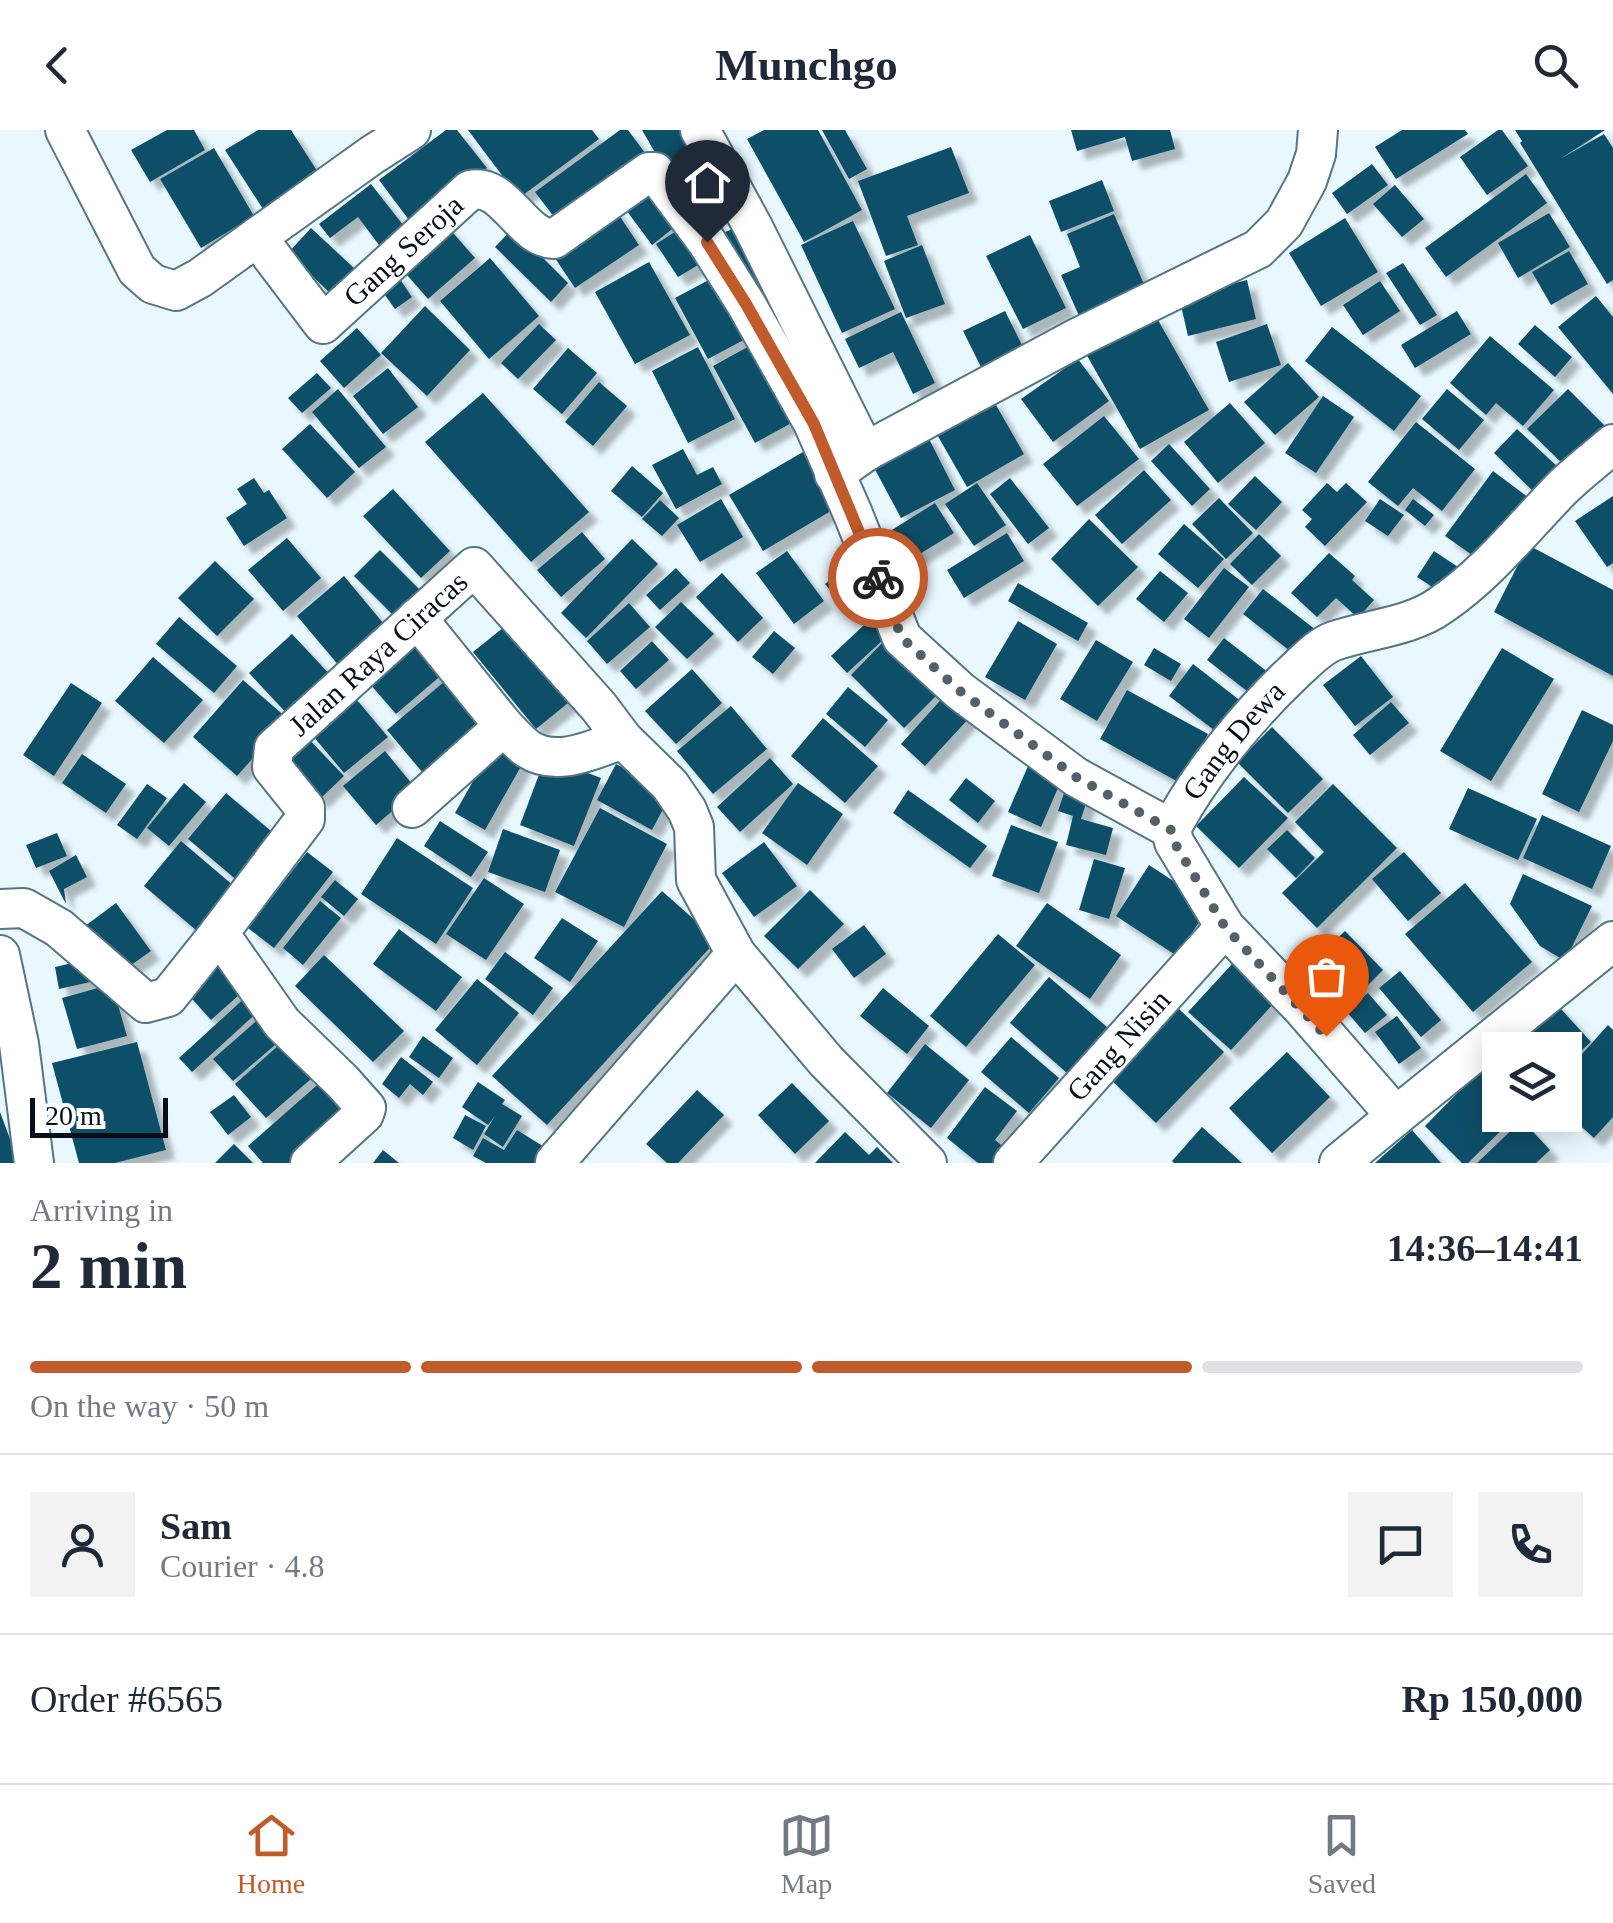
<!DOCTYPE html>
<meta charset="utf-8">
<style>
:root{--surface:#fff;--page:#f2f2f3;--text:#1f2937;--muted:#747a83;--line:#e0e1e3;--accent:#c15b2b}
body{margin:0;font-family:"Times New Roman",serif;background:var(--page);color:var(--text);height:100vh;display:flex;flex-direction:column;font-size:38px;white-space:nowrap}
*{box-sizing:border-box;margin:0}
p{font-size:32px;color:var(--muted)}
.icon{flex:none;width:55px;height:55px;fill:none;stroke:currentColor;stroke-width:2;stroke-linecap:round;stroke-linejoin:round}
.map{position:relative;height:1033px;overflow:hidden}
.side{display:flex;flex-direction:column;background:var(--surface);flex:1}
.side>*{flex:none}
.fabs{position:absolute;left:1482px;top:902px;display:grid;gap:20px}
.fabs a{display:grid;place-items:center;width:100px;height:100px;border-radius:0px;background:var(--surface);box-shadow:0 5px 25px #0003;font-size:50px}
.scale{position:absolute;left:30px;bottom:25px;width:138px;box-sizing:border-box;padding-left:10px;border:5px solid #041016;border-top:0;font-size:28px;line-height:35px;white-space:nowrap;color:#041016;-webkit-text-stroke:8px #fff;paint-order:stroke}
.pin{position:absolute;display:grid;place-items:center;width:85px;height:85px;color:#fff;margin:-102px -42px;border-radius:50% 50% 50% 0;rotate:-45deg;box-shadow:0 0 10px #0007}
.pin .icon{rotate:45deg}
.courier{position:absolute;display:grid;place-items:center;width:100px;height:100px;margin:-50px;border:8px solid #c15b2b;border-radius:50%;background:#fff;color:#222;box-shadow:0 2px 12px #0007}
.head em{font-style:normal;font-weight:700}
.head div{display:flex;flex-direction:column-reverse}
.head{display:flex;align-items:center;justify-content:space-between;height:170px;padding:0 30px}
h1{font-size:65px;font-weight:700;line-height:75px}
.bar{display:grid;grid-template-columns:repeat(4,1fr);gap:15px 10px;align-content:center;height:120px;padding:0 30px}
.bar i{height:12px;border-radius:8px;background:var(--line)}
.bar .selected{background:var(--accent)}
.bar p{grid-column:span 4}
.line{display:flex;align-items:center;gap:25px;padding:0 30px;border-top:2px solid var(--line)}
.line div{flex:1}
.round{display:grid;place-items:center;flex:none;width:105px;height:105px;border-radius:0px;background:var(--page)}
header{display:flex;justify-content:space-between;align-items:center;height:130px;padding:0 30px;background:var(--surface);font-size:45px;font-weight:700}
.dock{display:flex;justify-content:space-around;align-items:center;height:140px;border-top:2px solid var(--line);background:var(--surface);font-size:28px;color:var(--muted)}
.dock a{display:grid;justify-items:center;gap:5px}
.dock .selected{color:var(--accent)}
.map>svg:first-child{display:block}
.building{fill:#0b5067;filter:url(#shadow)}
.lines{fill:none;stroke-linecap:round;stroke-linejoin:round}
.street-casing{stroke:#547584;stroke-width:42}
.street{stroke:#fff;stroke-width:38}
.done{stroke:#546168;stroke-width:10;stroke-dasharray:0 18}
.route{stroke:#c15b2b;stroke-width:12}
.labels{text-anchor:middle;stroke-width:10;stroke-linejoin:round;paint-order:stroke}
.street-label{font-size:30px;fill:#041016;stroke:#fff}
</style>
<header><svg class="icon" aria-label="back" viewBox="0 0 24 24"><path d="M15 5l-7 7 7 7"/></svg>Munchgo<svg class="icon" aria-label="search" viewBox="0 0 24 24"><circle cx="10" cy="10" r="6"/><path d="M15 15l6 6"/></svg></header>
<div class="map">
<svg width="1613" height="1033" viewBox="0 0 1613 1033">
<defs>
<filter id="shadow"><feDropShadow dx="9" dy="9" stdDeviation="2.5" flood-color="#0004"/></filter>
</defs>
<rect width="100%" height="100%" fill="#e9f8ff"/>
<g class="building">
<path d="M167,0H194L205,20L150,52L131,20Z"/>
<path d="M258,0H291L319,44L263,79L225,20Z"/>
<path d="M446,0H457L487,38L412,94L379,50Z"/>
<path d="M468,0H592L599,9L519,68Z"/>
<path d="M620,0H628L654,35L564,100L535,62Z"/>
<path d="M642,0H694L711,30L672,52Z"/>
<path d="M764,0H818L862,80L804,112L747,9Z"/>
<path d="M822,0H845L867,39L849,49Z"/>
<path d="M1071,0H1170L1175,19L1132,31L1125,7L1077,21Z"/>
<path d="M1402,0H1465L1468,4L1396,49L1375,17Z"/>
<path d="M1498,0H1502L1528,36L1487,65L1460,27Z"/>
<path d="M1515,0H1605L1560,29L1604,4L1613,18V150L1607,154L1520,13L1522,11Z"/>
<path d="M951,17L969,63L907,86L918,115L886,126L858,51Z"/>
<path d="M214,18L254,86L201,118L160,49Z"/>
<path d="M1372,34L1388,55L1347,84L1332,63Z"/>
<path d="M720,40L737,74L695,94L678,60Z"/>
<path d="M652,44L685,89L652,115L618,69Z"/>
<path d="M1526,44L1547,73L1446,147L1425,118Z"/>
<path d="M1102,50L1114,81L1061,102L1049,71Z"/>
<path d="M371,54L407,100L382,119L358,87L330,108L319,94Z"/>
<path d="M1395,55L1424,89L1402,107L1373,74Z"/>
<path d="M613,76L639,115L575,158L549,119Z"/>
<path d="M1549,83L1570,117L1518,148L1498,113Z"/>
<path d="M1114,84L1146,159L1079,186L1061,145L1080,137L1067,104Z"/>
<path d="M1345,88L1378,142L1321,176L1289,123Z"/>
<path d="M441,89L475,128L428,169L394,130Z"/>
<path d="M853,91L895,179L842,203L801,115Z"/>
<path d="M689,93L710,128L678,147L656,114Z"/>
<path d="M747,93L785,191L762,200L738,152L750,146L734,152L713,107Z"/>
<path d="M311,98L355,139L331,164L288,123Z"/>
<path d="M513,98L568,153L551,172L495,117Z"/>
<path d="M1030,105L1066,178L1023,199L986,126Z"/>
<path d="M922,115L945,174L906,188L884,131Z"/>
<path d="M1569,121L1588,154L1551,175L1532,142Z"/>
<path d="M490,128L539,186L489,229L440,171Z"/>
<path d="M649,132L690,205L635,234L595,162Z"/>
<path d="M1403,133L1437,185L1420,195L1386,143Z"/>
<path d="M395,142L412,167L395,179L377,154Z"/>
<path d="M720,144L753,205L708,229L675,168Z"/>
<path d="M1247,150L1256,189L1188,206L1179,167Z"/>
<path d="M1380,151L1400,181L1363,205L1343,175Z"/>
<path d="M1596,166L1613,187V264L1558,197Z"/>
<path d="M425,176L470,220L427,266L381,223Z"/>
<path d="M1005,181L1024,219L982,239L963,201Z"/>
<path d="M1457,181L1471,204L1415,238L1401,215Z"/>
<path d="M901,182L935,253L913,264L893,222L859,238L845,209Z"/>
<path d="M1154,183L1209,280L1140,319L1085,222Z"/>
<path d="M539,194L556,210L518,249L501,233Z"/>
<path d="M1267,194L1281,235L1229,252L1216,212Z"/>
<path d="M1535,195L1572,227L1555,247L1518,214Z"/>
<path d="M1332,197L1421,266L1394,301L1305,231Z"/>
<path d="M357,198L381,225L344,258L320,231Z"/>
<path d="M1490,206L1554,260L1523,296L1496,273L1486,285L1450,253Z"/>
<path d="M764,208L806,285L755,313L713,236Z"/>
<path d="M698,217L735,289L688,313L652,241Z"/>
<path d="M568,218L597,243L562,284L533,259Z"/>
<path d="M1078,229L1109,271L1053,312L1021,269Z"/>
<path d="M1288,233L1319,267L1275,305L1244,272Z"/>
<path d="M388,238L418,277L383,304L353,266Z"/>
<path d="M317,243L331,258L302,283L288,268Z"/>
<path d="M599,252L627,276L593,316L565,292Z"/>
<path d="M338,259L386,317L359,338L312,282Z"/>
<path d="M1447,259L1484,290L1459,320L1422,289Z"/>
<path d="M1568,259L1607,298L1567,338L1527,299Z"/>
<path d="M483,263L589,382L531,432L425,312Z"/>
<path d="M1323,266L1354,287L1316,343L1285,323Z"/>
<path d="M992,268L1024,324L967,357L935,301Z"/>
<path d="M1230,273L1265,313L1218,353L1184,312Z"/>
<path d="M1104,286L1139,329L1077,376L1043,334Z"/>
<path d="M1416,292L1475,339L1442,381L1413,358L1398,376L1368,352Z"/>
<path d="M310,294L355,342L327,368L282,319Z"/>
<path d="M1517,299L1560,339L1536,364L1494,323Z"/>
<path d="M926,303L955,360L901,388L871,332Z"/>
<path d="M1169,314L1210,359L1192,376L1151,331Z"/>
<path d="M683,319L697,345L713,337L722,354L676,379L652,335Z"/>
<path d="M803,322L836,378L763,421L729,365Z"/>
<path d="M632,336L663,363L642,387L611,361Z"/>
<path d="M1144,340L1171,370L1122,414L1095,385Z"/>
<path d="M1493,341L1529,368L1482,432L1445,406Z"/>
<path d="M1255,346L1282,372L1256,400L1228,374Z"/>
<path d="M254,348L264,363L269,360L287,388L244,416L226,388L247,374L237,359Z"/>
<path d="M1010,348L1049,398L1028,414L990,364Z"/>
<path d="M977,353L1006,395L974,416L945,374Z"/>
<path d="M1327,353L1337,362L1346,353L1367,372L1325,416L1305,397L1312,389L1302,380Z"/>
<path d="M393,359L450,421L421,448L363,386Z"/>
<path d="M1613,366V433L1607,437L1575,391Z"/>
<path d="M1219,368L1253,403L1226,429L1192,394Z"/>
<path d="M721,369L743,407L700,432L677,395Z"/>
<path d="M1380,369L1404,385L1388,406L1365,391Z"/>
<path d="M1413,369L1434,385L1425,396L1405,380Z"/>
<path d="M660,370L679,388L662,406L642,389Z"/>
<path d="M935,373L954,403L905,433L887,403Z"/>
<path d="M1089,389L1138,437L1098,476L1051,429Z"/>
<path d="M1184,394L1224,429L1198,458L1158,424Z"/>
<path d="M582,402L605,429L561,467L537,440Z"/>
<path d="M1007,403L1024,431L964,468L947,440Z"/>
<path d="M1259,404L1281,426L1252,455L1230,434Z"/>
<path d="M287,408L321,448L283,481L248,440Z"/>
<path d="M632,409L658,434L586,508L561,483Z"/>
<path d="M1528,415L1613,460V546L1494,482Z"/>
<path d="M380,420L424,464L398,490L354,446Z"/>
<path d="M787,421L824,471L794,494L756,443Z"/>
<path d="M1434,421L1461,439L1443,464L1417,447Z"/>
<path d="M1329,423L1355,446L1352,450L1374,470L1358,488L1336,468L1317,487L1291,463Z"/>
<path d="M857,429L882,460L850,485L825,454Z"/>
<path d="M215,431L254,469L217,506L178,468Z"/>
<path d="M676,438L690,453L660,480L646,465Z"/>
<path d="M1224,438L1249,457L1209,508L1184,489Z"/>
<path d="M1160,441L1188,463L1164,492L1136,469Z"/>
<path d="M722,443L763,488L738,512L696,467Z"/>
<path d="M344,446L393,505L346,544L297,486Z"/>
<path d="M1018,453L1088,493L1078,511L1008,471Z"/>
<path d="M1263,459L1316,500L1295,525L1243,484Z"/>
<path d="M681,472L714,504L687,529L655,497Z"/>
<path d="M629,473L650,497L607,534L587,511Z"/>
<path d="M879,481L895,499L847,543L831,526Z"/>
<path d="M179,487L237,536L214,563L156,514Z"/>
<path d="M1018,491L1057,514L1025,570L985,547Z"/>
<path d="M509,493L573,569L536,599L473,522Z"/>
<path d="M417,499L451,537L396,584L363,546Z"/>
<path d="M774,501L795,518L773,544L752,527Z"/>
<path d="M292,504L334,549L291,588L249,543Z"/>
<path d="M1224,508L1269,543L1252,565L1207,530Z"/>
<path d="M885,510L939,563L904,598L851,545Z"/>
<path d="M1096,510L1133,532L1097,591L1060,569Z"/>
<path d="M652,511L669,530L636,559L620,541Z"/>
<path d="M1154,518L1181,534L1171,551L1144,535Z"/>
<path d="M1502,518L1554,549L1491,651L1440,621Z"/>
<path d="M1361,526L1393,567L1355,596L1323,555Z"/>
<path d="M153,527L203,570L164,613L115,571Z"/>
<path d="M1193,534L1242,572L1218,603L1169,566Z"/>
<path d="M692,539L722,573L676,614L645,581Z"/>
<path d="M243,550L288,589L237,646L193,607Z"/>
<path d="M445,551L486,599L428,649L387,600Z"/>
<path d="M71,553L102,573L54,646L23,625Z"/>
<path d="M848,557L888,590L865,617L826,584Z"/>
<path d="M1127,560L1208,604L1182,654L1100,609Z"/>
<path d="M947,563L971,586L925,636L901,614Z"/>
<path d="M352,564L388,607L344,643L308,600Z"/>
<path d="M1391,572L1409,593L1370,625L1353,605Z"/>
<path d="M731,576L767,619L713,664L677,621Z"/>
<path d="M1582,580L1613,595V611L1579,682L1542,664Z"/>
<path d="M823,588L878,636L845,673L791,626Z"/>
<path d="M1272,597L1323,649L1288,683L1237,632Z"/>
<path d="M302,602L344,646L319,670L277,625Z"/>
<path d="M494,614L524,631L485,700L455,683Z"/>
<path d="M385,621L417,660L376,695L343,656Z"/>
<path d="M82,624L126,654L106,683L62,653Z"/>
<path d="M1032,627L1065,642L1041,697L1008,682Z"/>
<path d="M770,628L793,654L740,702L717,677Z"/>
<path d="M543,634L567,635L601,648L574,716L520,695Z"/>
<path d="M616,634L671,664L652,700L597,670Z"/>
<path d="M1244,647L1288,688L1239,738L1196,696Z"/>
<path d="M966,648L995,671L978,693L949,670Z"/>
<path d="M1068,651L1091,658L1081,689L1113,698L1106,725L1066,715L1073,686L1058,681Z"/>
<path d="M184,653L206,672L169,716L147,698Z"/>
<path d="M798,653L843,684L807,735L762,703Z"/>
<path d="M147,654L167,668L137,709L117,695Z"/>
<path d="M1333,654L1397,718L1317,798L1282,763L1324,722L1295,692Z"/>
<path d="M1468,658L1537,689L1518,730L1449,699Z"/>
<path d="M908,660L987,716L970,738L893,683Z"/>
<path d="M226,663L283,711L245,757L188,709Z"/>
<path d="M600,678L667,714L624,797L555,762Z"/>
<path d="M1542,685L1611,716L1592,759L1523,728Z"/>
<path d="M440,691L488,722L471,747L424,716Z"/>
<path d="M1011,695L1058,712L1039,763L992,746Z"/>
<path d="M503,699L560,720L545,762L488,742Z"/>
<path d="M1287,700L1315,728L1296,748L1267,719Z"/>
<path d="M57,703L67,726L36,738L26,715Z"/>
<path d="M397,708L473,758L436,814L361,764Z"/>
<path d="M181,711L241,762L203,806L144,756Z"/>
<path d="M764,712L797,756L754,787L722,743Z"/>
<path d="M307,722L333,742L274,818L248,798Z"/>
<path d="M1404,722L1441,763L1408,791L1372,749Z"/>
<path d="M76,725L87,747L64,759L66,774L49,741Z"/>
<path d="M1094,729L1125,738L1109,789L1079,780Z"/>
<path d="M1149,735L1210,775L1177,826L1116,786Z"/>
<path d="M1523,744L1592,776L1565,831L1540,816L1510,774Z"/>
<path d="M484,748L524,774L486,830L446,804Z"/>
<path d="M335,750L358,769L344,786L321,767Z"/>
<path d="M1465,753L1532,832L1473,882L1405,804Z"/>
<path d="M810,760L844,794L798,839L764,806Z"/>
<path d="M662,761L717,810L547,995L492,946Z"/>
<path d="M320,771L341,788L303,835L283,818Z"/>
<path d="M116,773L151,821L120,843L85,796Z"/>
<path d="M1047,773L1121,825L1090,869L1016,816Z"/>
<path d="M562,788L598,811L570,852L534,828Z"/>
<path d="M864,795L886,824L854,848L832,819Z"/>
<path d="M399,799L462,847L436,881L373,834Z"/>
<path d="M1345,801L1383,840L1343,880L1305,840Z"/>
<path d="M998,804L1035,835L966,917L930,886Z"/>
<path d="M505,822L553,858L533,885L485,849Z"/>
<path d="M324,825L404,901L373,932L295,856Z"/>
<path d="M90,829L95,851L59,859L55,837Z"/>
<path d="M222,829L248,857L211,890L185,861Z"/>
<path d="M1233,833L1276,871L1231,920L1188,882Z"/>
<path d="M1400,841L1441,890L1421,907L1379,858Z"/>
<path d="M1049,847L1107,897L1067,943L1010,893Z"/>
<path d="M477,849L519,883L477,935L435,900Z"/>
<path d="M112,854L127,906L77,919L62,868Z"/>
<path d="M883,858L929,896L907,924L860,886Z"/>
<path d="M1368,863L1387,885L1365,903L1346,881Z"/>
<path d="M249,864L261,879L192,942L179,928Z"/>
<path d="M1551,868L1591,912L1565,935V920H1499Z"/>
<path d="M1179,879L1224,922L1156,993L1110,949Z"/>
<path d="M262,886L282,909L233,951L213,929Z"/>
<path d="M1397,886L1421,918L1399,934L1375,902Z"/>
<path d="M1608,895L1613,900V987L1594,1008L1565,982V943Z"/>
<path d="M423,906L453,928L439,948L409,927Z"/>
<path d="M288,907L319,942L266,988L235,954Z"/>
<path d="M1011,907L1059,948L1029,983L981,942Z"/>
<path d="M137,912L166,1020L115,1033H79L52,933Z"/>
<path d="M925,914L969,950L931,998L887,963Z"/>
<path d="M1287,922L1330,967L1272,1023L1229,978Z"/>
<path d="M401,927L433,952L423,965L410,954L399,968L382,954Z"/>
<path d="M1481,939L1500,957V985H1517L1468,1033H1462L1425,996Z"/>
<path d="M325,948L355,983L298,1033H263L248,1016Z"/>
<path d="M478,952L505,970L502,974L522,986L503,1017L484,1004L495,986L488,995L462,977Z"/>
<path d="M792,953L829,991L795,1024L758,985Z"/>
<path d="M985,957L1017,981L995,1010L1009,1021L999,1033H978L947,1008Z"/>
<path d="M697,960L724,985L678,1033H667L646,1014Z"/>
<path d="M234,965L251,987L228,1005L210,982Z"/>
<path d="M0,982L19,1033H0Z"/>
<path d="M465,985L486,996L473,1020L453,1008Z"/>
<path d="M1522,990L1550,1020L1536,1033H1477Z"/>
<path d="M1202,997L1242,1033H1174L1172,1031Z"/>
<path d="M517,1000L546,1018L537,1033H486L473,1026L483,1008L504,1020Z"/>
<path d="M1412,1000L1441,1033H1375Z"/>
<path d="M845,1002L869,1025L877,1017L893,1033H815Z"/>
<path d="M234,1014L253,1033H215Z"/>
<path d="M383,1020L399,1033H373Z"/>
</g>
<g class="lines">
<defs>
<g id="street">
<path d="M65,0L137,140L153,154L176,161L200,148L372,25L411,0"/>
<path d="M700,0L753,97L865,322"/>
<path id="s1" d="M257,107L323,194L470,60C505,52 521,108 554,109L649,42H655L707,112L746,174L813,293L853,384L902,508L960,561L1076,647L1171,699"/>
<path d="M834,344L865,322L1079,207L1258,119L1284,93L1307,51L1316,24L1318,0"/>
<path d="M417,488L504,596"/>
<path d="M412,678L504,596C511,603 519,613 528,619C557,638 594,619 623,609"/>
<path id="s2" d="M0,779L24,778L59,798L146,873L168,867L219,803L305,689V678L272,637L274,618L474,437L599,577L623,609L670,655L687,680L694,697L696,750L736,824L826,931L927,1033"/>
<path d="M219,803L282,893L342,951L366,978L364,984L310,1033"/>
<path d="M0,825L19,914L34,1033"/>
<path d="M1396,986L1613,811"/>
<path d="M555,1032L736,824"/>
<path id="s3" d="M1013,1033L1225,797"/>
<path id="s4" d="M1339,1033L1396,986L1303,879L1225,797L1174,712L1171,699C1201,642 1250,583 1297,539C1308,529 1320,516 1334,511C1368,499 1411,497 1441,475C1487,444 1523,398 1561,359C1577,343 1596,329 1613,314"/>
</g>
</defs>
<use href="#street" class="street-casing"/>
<use href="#street" class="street"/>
</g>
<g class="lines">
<path class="done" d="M878,448L902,508L960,561L1076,647L1171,700L1174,712L1225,797L1326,906"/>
<path class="route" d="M707,112L746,174L814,294L878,448"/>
</g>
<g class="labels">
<g class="street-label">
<text dy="10" stroke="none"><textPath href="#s1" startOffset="218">Gang Seroja</textPath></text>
<text dy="10" stroke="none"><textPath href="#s2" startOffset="650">Jalan Raya Ciracas</textPath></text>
<text dy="10" stroke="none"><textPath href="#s4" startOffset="550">Gang Dewa</textPath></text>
<text dy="10" stroke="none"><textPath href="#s3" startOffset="158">Gang Nisin</textPath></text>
</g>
</g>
</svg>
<div class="fabs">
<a><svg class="icon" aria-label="layers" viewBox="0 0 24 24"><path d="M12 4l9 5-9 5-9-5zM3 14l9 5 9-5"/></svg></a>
</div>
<div class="scale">20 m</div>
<div class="pin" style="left:1326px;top:906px;background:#ea580c"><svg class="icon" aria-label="bag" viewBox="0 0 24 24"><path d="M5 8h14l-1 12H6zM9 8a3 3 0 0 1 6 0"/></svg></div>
<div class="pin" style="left:707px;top:112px;background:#1f2937"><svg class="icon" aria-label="home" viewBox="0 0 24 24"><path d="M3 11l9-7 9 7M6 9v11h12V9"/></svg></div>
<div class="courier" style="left:878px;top:448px"><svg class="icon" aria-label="bike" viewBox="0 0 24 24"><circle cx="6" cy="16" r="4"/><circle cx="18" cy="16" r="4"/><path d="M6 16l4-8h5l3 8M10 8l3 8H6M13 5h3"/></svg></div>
</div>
<section class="side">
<div class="head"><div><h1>2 min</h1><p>Arriving in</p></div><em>14:36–14:41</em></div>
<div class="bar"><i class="selected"></i><i class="selected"></i><i class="selected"></i><i></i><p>On the way · 50 m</p></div>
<div class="line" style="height:180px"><a class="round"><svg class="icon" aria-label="person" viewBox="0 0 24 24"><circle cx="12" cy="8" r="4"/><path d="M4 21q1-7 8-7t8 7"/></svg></a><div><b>Sam</b><p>Courier · 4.8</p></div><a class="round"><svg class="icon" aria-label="chat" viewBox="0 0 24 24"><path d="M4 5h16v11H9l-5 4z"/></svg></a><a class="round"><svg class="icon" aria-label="phone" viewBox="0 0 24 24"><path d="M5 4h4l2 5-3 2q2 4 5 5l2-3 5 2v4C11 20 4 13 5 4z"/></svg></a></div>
<div class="line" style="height:130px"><div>Order #6565</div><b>Rp 150,000</b></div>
</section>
<nav class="dock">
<a class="selected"><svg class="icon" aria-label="home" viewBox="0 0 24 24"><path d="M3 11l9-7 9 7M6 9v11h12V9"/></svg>Home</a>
<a><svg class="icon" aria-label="map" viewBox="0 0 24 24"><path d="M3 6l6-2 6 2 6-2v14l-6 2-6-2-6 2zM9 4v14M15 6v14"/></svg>Map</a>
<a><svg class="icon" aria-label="saved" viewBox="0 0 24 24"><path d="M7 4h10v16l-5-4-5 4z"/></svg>Saved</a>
</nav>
